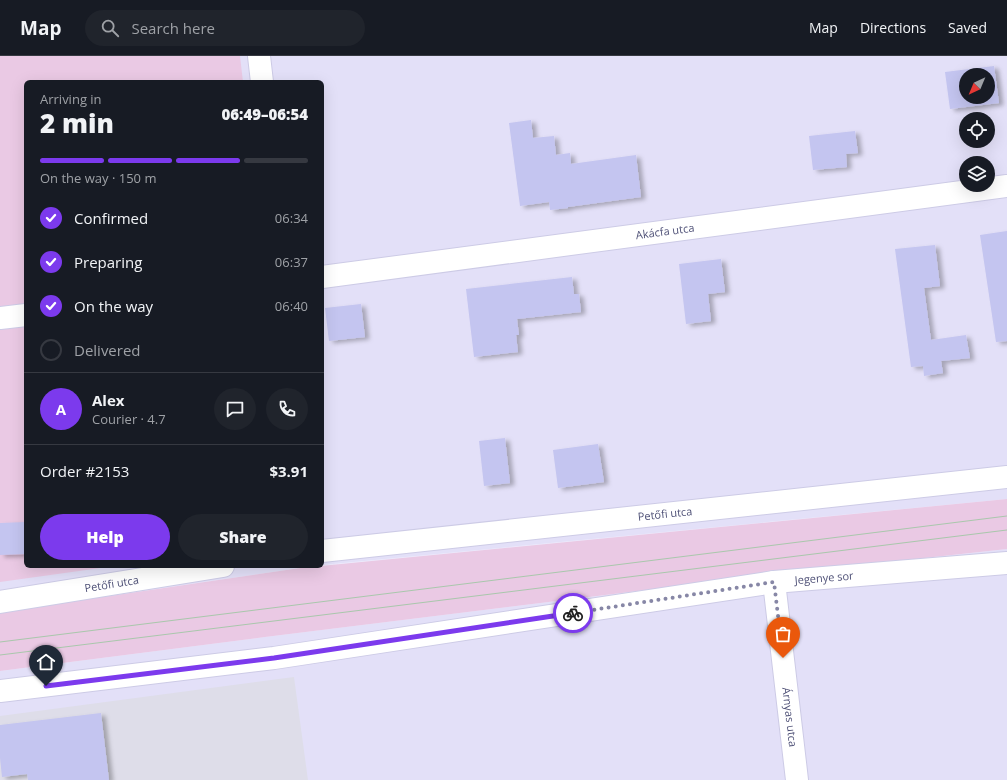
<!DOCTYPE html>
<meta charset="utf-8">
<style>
:root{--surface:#171b24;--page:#20242c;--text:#f1f3f6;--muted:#9ea1a6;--line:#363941;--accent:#7c3aed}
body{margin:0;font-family:"Open Sans",sans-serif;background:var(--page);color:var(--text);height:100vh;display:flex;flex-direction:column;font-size:15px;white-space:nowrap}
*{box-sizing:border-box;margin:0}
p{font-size:13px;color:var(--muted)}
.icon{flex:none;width:22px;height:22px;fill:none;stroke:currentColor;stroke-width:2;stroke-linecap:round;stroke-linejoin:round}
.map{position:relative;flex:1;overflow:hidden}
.side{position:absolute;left:24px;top:24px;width:300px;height:488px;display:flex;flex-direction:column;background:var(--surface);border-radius:6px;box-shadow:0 4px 16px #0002}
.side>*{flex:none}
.needle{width:26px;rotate:224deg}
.tools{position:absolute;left:959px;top:12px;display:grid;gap:8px}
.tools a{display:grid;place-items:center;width:36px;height:36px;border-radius:50%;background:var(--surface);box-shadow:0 4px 16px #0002;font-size:20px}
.pin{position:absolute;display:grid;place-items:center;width:34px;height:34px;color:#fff;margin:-41px -17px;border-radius:50% 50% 50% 0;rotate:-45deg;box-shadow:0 0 4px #0007}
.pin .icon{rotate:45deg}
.courier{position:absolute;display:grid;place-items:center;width:40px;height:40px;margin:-20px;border:3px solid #7c3aed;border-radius:50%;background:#fff;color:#222;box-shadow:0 1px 5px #0007}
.headline em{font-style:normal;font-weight:800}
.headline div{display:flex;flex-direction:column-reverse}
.headline{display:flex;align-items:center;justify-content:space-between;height:68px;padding:0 16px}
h1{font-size:26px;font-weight:800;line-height:30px}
.bar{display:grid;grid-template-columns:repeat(4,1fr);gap:6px 4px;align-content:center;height:48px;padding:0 16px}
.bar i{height:5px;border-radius:3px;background:var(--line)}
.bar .selected{background:var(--accent)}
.bar p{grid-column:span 4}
.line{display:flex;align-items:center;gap:10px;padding:0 16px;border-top:1px solid var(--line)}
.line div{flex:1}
.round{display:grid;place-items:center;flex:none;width:42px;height:42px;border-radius:21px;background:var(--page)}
ol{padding:0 16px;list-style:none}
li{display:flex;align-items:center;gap:12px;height:44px}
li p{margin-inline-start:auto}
li .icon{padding:4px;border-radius:50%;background:var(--accent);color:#fff;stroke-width:4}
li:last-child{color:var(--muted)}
li i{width:22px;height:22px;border:2px solid var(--line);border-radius:50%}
.primary-button{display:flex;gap:8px;margin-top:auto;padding:8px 16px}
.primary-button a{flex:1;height:46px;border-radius:24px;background:var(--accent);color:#fff;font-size:16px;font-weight:800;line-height:46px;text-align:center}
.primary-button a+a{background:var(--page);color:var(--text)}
header{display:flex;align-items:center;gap:24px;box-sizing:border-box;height:56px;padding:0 20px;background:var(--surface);border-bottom:1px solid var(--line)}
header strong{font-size:19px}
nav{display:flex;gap:22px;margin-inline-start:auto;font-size:14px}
.search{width:280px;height:36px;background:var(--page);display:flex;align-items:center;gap:10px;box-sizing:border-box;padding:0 14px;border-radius:22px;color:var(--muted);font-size:15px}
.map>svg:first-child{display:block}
.residential{fill:#e3e0f8;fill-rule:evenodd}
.industrial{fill:#dedde9}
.green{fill:#eac9e4}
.building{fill:#c4c5f0;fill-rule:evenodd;filter:url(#shadow)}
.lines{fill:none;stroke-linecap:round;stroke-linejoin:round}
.minor-casing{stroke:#cdcbe6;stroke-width:24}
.minor{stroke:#fff;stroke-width:22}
.tram{stroke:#a9c7ac;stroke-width:1}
.done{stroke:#8787a6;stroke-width:4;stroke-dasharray:0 7.2}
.route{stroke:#7c3aed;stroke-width:5}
.labels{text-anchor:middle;stroke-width:3;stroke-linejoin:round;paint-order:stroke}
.street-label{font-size:11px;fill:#4f5177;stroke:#f4f2fe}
</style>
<header>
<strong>Map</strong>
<div class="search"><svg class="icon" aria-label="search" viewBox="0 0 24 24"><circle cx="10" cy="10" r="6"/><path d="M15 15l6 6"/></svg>Search here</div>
<nav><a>Map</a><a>Directions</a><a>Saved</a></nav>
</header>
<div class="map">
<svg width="1007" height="724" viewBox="0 0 1007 724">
<defs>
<filter id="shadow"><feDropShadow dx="4.5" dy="2.5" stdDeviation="2" flood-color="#0004"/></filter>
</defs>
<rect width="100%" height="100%" fill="#eeebfc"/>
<g class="residential">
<path d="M0,0H1007V443L322,509V26H26V510H316L300,512L0,556ZM966,19H988V41H966ZM966,63H988V85H966ZM966,107H988V129H966Z"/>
<path d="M1007,493V724H0V615L265,581L759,520Z"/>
</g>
<path class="industrial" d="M294,621L308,724H0V660Z"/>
<g class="green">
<path d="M0,0H240L243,26H26V510H115L0,526Z"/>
<path d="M1007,443V493L759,520L265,581L0,615V556L300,512Z"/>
</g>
<g class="building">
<path d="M994,10L999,47L950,53L945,16ZM966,19H988V41H966Z"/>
<path d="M531,64L533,82L554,80L556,99L570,97L571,108L636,99L641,141L568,151V152L550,154L549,146L520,150L509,67Z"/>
<path d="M855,75L858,97L846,98L847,111L813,114L809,80Z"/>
<path d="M1007,175V285L996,286L980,179Z"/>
<path d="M935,189L940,230L924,232L931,284L966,279L970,302L941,305L943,317L924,320L923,310L911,311L895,193Z"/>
<path d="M721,203L725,236L708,238L711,265L686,268L679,208Z"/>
<path d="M572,221L574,238H579L581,256L517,263L519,279H516L518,296L474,301L466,233Z"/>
<path d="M361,248L365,281L329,285L325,252Z"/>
<path d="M505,382L510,427L484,430L479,385Z"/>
<path d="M598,388L604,426L558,432L553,394Z"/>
<path d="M26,466V498L0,499V467Z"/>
<path d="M101,657L109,724H28L27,718L2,721L0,702V669Z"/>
</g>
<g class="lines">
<defs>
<g id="minor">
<path d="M259,0L262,26"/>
<path id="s1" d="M322,221L1007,130"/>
<path d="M0,262L26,259"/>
<path id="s2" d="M322,495L1007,421"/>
<path id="s3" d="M774,526L797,724"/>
<path id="s4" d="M0,546L223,510"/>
<path id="s5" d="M0,635L274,602L774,526L1007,507"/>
</g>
</defs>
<use href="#minor" class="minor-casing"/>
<use href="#minor" class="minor"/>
<g class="tram">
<path d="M0,586L1007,460"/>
<path d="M0,599L1007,474"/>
</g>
</g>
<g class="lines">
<path class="done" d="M573,557L774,526L783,602"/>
<path class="route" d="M46,630L274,602L573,557"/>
</g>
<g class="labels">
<g class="street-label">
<text dy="4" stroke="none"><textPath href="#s1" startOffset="346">Akácfa utca</textPath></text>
<text dy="4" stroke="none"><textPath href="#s2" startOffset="345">Petőfi utca</textPath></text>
<text dy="4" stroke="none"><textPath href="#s5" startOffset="832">Jegenye sor</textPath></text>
<text dy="4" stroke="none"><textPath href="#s4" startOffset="113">Petőfi utca</textPath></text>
<text dy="4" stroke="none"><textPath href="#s3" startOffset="136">Árnyas utca</textPath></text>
</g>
</g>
</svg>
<div class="tools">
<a><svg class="needle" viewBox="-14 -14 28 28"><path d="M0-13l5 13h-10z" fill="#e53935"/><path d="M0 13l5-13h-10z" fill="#9ea1a6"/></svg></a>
<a><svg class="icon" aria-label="locate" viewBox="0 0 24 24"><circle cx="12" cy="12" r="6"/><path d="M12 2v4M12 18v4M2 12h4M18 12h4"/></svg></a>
<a><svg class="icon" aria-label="layers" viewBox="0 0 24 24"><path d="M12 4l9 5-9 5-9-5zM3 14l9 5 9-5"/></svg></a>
</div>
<div class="pin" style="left:783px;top:602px;background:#ea580c"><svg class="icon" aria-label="bag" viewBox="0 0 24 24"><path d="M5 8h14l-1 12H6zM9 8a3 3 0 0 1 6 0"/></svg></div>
<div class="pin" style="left:46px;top:630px;background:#1f2937"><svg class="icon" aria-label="home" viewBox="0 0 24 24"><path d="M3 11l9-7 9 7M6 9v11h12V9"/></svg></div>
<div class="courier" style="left:573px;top:557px"><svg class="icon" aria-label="bike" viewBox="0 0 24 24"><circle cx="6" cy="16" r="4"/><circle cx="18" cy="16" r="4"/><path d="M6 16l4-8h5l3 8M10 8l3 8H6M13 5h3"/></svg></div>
<section class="side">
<div class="headline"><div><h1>2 min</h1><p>Arriving in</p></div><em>06:49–06:54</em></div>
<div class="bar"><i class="selected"></i><i class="selected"></i><i class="selected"></i><i></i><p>On the way · 150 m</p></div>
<ol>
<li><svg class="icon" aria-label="check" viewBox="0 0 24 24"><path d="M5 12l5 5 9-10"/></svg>Confirmed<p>06:34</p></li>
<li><svg class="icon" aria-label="check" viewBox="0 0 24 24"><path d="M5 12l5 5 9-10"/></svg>Preparing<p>06:37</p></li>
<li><svg class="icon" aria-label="check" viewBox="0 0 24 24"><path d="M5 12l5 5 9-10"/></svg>On the way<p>06:40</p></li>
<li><i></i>Delivered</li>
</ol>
<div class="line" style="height:72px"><b class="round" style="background:var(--accent);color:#fff">A</b><div><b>Alex</b><p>Courier · 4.7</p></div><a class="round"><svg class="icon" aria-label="chat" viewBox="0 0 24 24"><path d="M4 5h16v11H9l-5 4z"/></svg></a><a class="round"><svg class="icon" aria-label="phone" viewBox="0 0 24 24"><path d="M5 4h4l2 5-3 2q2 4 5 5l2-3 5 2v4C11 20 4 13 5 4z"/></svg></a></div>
<div class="line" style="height:52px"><div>Order #2153</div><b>$3.91</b></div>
<div class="primary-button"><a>Help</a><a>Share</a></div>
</section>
</div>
